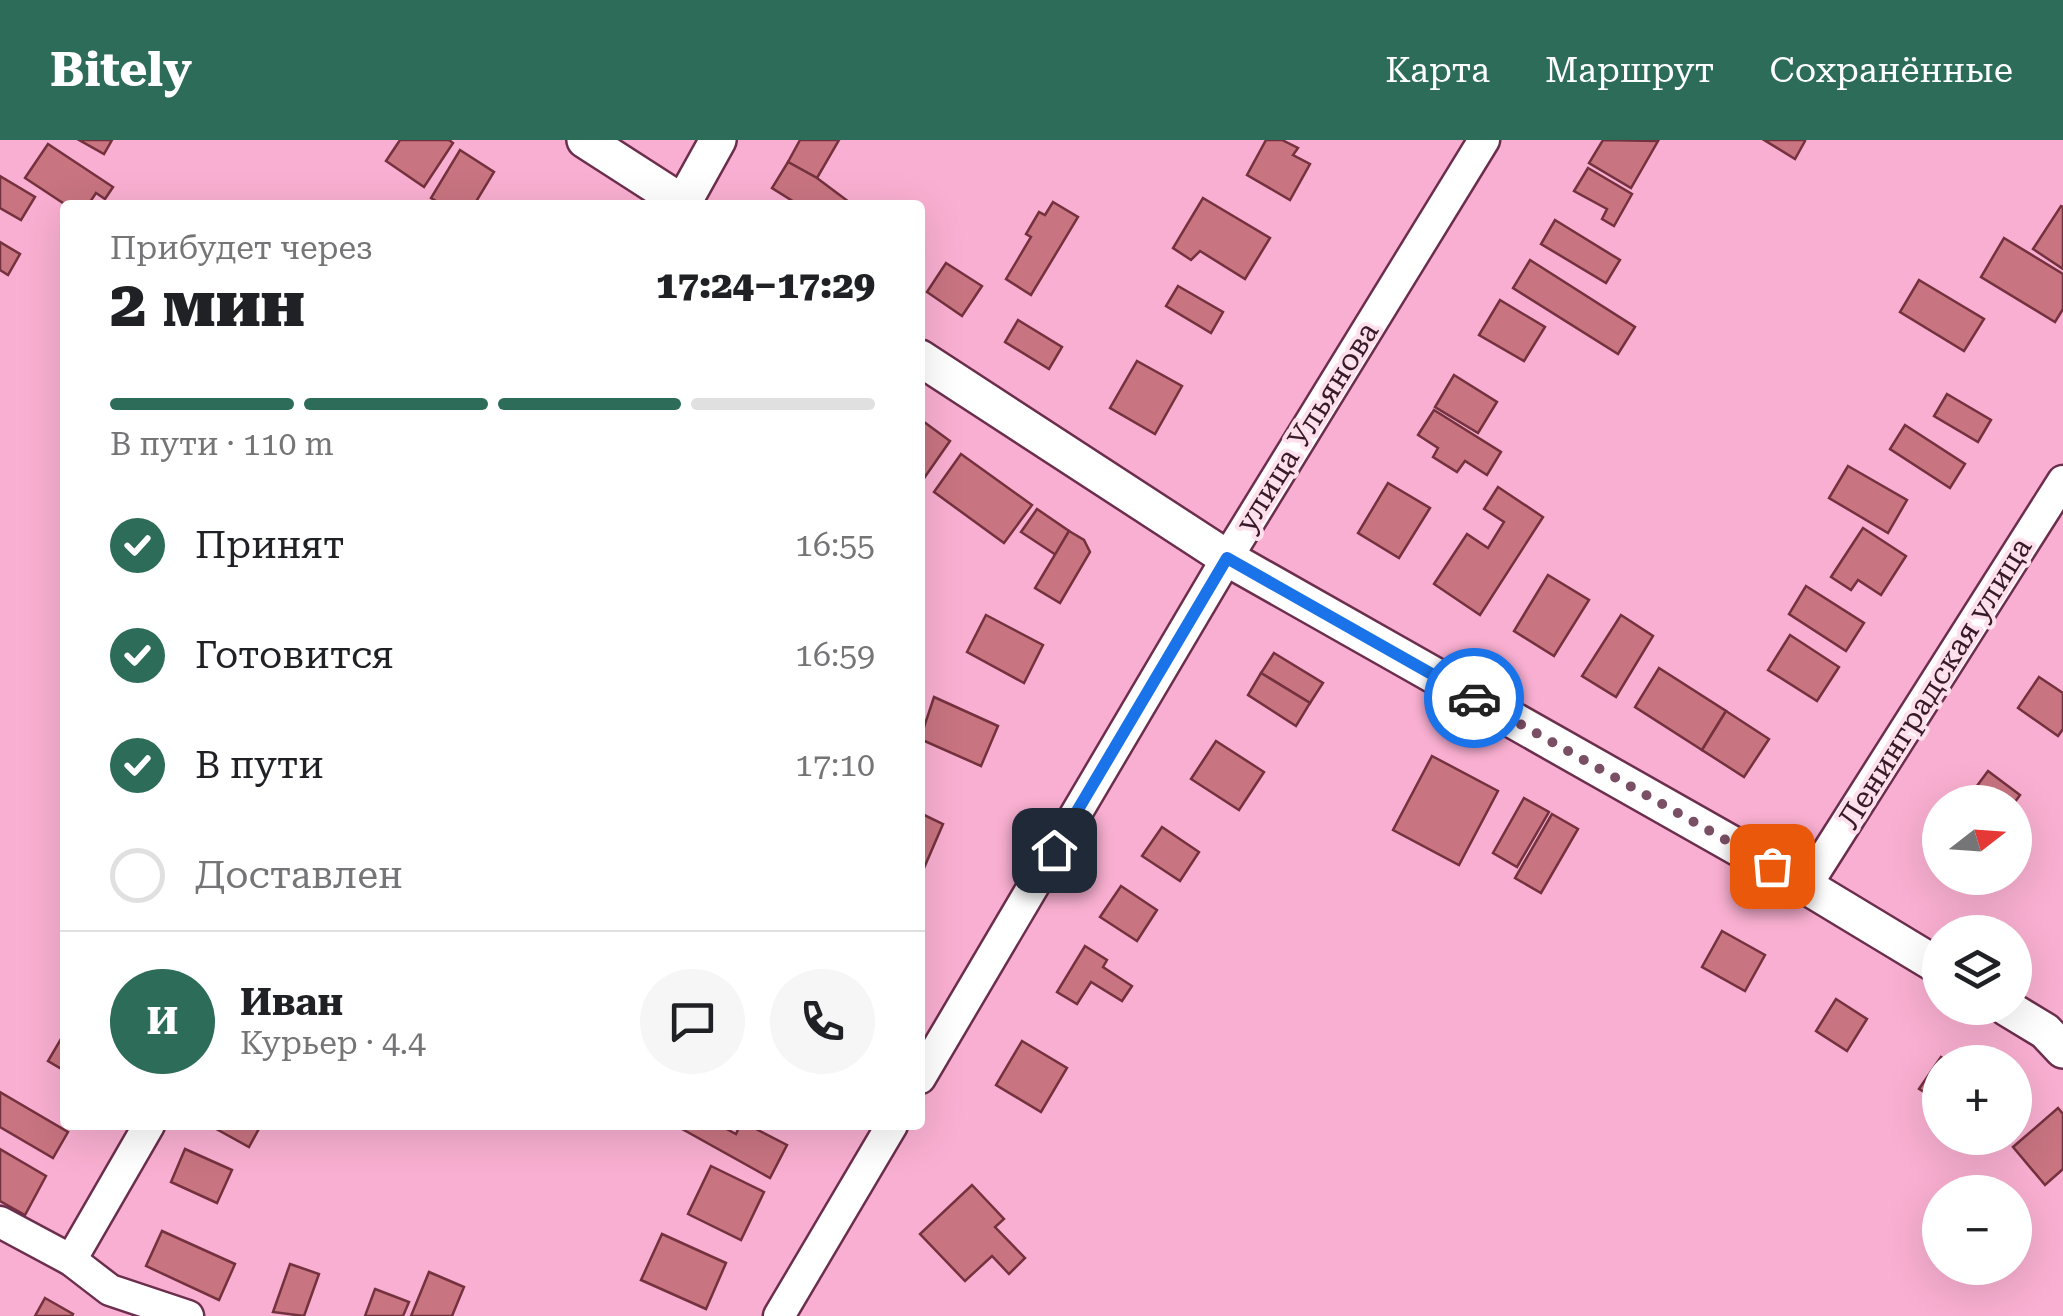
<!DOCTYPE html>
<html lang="ru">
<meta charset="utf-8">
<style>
:root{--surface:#fff;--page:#f6f6f6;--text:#202124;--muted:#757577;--line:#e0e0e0;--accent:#2d6c59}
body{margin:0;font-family:"Roboto Serif",serif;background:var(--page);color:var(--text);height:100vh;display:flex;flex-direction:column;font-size:38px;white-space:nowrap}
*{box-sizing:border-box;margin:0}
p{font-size:32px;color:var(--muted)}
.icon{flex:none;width:55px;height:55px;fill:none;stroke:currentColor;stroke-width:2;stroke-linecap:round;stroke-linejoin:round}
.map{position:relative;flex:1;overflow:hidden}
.drawer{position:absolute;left:60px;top:60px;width:865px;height:930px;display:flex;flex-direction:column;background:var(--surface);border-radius:10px;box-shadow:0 10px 40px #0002}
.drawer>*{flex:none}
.needle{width:65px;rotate:73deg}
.fabs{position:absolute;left:1922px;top:645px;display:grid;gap:20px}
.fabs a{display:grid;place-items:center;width:110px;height:110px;border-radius:50%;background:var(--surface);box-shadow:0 10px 40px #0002;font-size:50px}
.pin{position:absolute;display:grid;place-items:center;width:85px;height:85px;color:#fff;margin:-42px;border-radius:20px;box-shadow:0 5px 15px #0006}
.courier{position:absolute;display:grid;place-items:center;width:100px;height:100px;margin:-50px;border:8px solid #1a73e8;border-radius:50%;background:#fff;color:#222;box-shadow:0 2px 12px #0007}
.overview em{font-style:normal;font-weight:800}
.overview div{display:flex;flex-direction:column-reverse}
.overview{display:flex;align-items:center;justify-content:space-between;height:170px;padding:0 50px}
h1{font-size:65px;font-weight:800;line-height:75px}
.bar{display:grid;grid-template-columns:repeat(4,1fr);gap:15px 10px;align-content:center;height:120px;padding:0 50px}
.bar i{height:12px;border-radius:8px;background:var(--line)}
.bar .active{background:var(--accent)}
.bar p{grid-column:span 4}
.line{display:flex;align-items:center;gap:25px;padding:0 50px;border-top:2px solid var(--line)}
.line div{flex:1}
.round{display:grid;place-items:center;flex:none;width:105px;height:105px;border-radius:52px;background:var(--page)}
ol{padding:0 50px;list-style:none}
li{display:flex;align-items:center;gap:30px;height:110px}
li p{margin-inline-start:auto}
li .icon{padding:10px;border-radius:50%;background:var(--accent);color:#fff;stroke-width:4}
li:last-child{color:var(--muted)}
li i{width:55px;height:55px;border:5px solid var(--line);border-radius:50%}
header{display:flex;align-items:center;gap:60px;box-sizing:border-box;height:140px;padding:0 50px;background:var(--accent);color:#fff}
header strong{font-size:48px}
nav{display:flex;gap:55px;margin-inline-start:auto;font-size:35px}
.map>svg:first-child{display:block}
.building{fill:#c87481;stroke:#74313e;stroke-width:2.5}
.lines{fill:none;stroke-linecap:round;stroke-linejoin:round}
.minor-casing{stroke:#6c2e4d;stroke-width:35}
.tertiary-casing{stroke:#6c2e4d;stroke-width:40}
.minor{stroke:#fff;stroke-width:30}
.tertiary{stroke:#fff;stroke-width:35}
.done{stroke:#7a4e63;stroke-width:10;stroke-dasharray:0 18}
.route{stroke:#1a73e8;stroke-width:12}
.labels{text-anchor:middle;stroke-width:8;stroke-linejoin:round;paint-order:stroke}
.street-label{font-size:30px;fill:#361a28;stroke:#fedfec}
</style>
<header>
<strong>Bitely</strong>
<nav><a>Карта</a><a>Маршрут</a><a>Сохранённые</a></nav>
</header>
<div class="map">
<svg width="2063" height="1176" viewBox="0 0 2063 1176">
<rect width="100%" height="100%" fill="#f9afd1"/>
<g class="building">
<path d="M79,0H112L104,14Z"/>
<path d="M400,0H449L453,3L424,47L386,21Z"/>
<path d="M800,0H839L817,38L788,22Z"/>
<path d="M1266,0H1282L1298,8L1293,15L1310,24L1290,60L1247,35Z"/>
<path d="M1603,0L1658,1L1631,48L1589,23Z"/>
<path d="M1764,0H1804L1805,1L1795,19Z"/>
<path d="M48,4L113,47L105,59L96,53L88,65H66L25,38Z"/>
<path d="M460,10L494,32L474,65H443L431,58Z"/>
<path d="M788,22L817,38L853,65H799L772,48Z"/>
<path d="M1588,28L1632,54L1614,86L1602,79L1607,69L1574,51Z"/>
<path d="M0,36L35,57L21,80L0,68Z"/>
<path d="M1203,58L1270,98L1245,139L1200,111L1191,120L1173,108Z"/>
<path d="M1053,62L1078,77L1031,155L1006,139L1031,97L1026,94L1039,72L1045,75Z"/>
<path d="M2061,66L2063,67V129L2033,109Z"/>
<path d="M1555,80L1620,120L1606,143L1541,104Z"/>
<path d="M2004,98L2063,134V169L2055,182L1981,137Z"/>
<path d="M0,102L20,114L8,135L0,130Z"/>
<path d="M1530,120L1635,187L1618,214L1513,148Z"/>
<path d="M946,123L982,146L962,176L927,152Z"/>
<path d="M1919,140L1984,179L1964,211L1900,172Z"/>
<path d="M1178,146L1223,172L1211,193L1166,166Z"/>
<path d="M1500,160L1545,187L1524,221L1479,195Z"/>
<path d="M1018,180L1062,207L1049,229L1005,202Z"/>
<path d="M1137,221L1182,246L1155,294L1110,268Z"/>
<path d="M1454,235L1497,262L1478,293L1435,267Z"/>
<path d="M1947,254L1991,280L1978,302L1934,276Z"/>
<path d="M1434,270L1501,312L1487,335L1465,321L1457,332L1433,317L1438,308L1418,295Z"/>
<path d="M920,279L950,301L920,344Z"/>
<path d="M1905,285L1965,324L1950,348L1890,309Z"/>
<path d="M961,314L1032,365L1004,403L934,352Z"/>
<path d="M1848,326L1907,360L1888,393L1829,358Z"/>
<path d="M1388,343L1430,368L1399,418L1358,393Z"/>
<path d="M1498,347L1543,377L1480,475L1434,444L1467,394L1488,408L1504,382L1484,369Z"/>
<path d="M1037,369L1069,391L1056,415L1021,392Z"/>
<path d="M1863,388L1906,416L1881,455L1858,440L1851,450L1831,437Z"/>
<path d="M1069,391L1084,400L1090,412L1060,463L1035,448Z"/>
<path d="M1548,435L1589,460L1554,516L1514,491Z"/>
<path d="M1806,446L1864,483L1846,511L1789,474Z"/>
<path d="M986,475L1043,505L1024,543L967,512Z"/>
<path d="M1621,475L1653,496L1616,557L1582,536Z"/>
<path d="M1790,495L1839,527L1817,561L1768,530Z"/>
<path d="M1274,513L1323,543L1310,563L1261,533Z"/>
<path d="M1659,528L1726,571L1702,610L1635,567Z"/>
<path d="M1261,533L1310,563L1296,586L1248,555Z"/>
<path d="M2039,537L2063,553V589L2058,596L2018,568Z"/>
<path d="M934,557L998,586L981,626L920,599Z"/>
<path d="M1726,571L1769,599L1744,637L1702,610Z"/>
<path d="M1216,601L1264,632L1239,670L1191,639Z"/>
<path d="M1432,616L1498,651L1459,725L1393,690Z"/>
<path d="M1988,631L2020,655L2015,662H1965Z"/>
<path d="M1524,658L1549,672L1517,727L1493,713Z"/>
<path d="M920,673L943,684L924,728L920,727Z"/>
<path d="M1552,674L1578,689L1541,753L1515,738Z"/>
<path d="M1162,687L1199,712L1180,741L1142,716Z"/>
<path d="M1121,746L1157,770L1137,801L1100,777Z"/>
<path d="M1722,791L1765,815L1745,851L1702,827Z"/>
<path d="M1085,806L1107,820L1103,827L1132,846L1122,861L1091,842L1077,864L1057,852Z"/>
<path d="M1836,859L1867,879L1847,911L1816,891Z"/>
<path d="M65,892V931L48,921Z"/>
<path d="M1022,901L1067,928L1041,972L996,945Z"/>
<path d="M1941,917L1950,922H1940V962L1919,949Z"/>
<path d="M0,952L68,992L53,1018L0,987Z"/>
<path d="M2058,968L2063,974V1029L2045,1045L2013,1007Z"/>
<path d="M209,985H261L249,1007Z"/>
<path d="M675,985H719L736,994L740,985H748L787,1005L770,1038Z"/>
<path d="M0,1009L46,1036L25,1075L0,1061Z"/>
<path d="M185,1009L232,1030L217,1063L171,1042Z"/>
<path d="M711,1026L764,1052L741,1100L688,1074Z"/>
<path d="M972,1045L1004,1079L995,1087L1025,1118L1009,1134L992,1116L965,1141L920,1094Z"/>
<path d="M162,1091L235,1124L219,1160L146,1126Z"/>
<path d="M662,1094L726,1123L706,1169L641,1140Z"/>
<path d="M290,1124L319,1134L304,1176L273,1172Z"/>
<path d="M429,1132L464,1147L452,1176H411Z"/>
<path d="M375,1149L409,1162L403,1176H365Z"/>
<path d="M45,1158L73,1174L72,1176H35Z"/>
</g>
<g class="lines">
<defs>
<g id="minor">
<path d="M1806,746L2063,341"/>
<path d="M920,938L1227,418L1484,0"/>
<path d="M0,1082L71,1120L110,1150L188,1176"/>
<path d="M71,1120L149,985"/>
<path d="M779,1176L892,985"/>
</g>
<g id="tertiary">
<path d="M585,0L686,65"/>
<path d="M683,63L718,0"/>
<path d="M920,218L1227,418L1806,746L1940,827"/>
<path d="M2007,868L2045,891L2063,910"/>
</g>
</defs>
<use href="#minor" class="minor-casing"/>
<use href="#tertiary" class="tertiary-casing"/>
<use href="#minor" class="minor"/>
<use href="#tertiary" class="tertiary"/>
</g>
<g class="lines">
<path class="done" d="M1474,558L1772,726"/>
<path class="route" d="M1054,710L1227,418L1474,558"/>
</g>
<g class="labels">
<g class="street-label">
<text transform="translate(1307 287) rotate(-58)" y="10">улица Ульянова</text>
<text transform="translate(1935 543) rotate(-58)" y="10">Ленинградская улица</text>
</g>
</g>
</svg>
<div class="fabs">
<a><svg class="needle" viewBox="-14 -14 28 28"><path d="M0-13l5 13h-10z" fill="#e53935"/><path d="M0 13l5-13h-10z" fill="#757577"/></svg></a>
<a><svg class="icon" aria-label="layers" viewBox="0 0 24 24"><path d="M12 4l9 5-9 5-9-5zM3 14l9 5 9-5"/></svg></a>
<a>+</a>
<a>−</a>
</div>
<div class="pin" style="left:1772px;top:726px;background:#ea580c"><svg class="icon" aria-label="bag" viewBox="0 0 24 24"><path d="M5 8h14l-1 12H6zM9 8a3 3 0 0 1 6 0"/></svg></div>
<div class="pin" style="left:1054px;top:710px;background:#1f2937"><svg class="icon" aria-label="home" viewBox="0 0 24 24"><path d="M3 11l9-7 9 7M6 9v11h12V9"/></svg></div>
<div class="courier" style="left:1474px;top:558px"><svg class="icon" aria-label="car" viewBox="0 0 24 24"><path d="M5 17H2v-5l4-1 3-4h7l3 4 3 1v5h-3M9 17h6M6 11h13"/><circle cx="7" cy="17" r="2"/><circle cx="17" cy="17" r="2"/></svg></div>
<section class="drawer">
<div class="overview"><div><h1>2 мин</h1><p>Прибудет через</p></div><em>17:24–17:29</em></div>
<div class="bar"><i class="active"></i><i class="active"></i><i class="active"></i><i></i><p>В пути · 110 m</p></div>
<ol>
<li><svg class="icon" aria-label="check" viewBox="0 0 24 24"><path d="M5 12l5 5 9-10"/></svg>Принят<p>16:55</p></li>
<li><svg class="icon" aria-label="check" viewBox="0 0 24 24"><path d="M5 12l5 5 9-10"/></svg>Готовится<p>16:59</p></li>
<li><svg class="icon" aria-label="check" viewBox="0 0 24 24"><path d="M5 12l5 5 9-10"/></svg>В пути<p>17:10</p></li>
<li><i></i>Доставлен</li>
</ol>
<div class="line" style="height:180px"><b class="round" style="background:var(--accent);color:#fff">И</b><div><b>Иван</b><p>Курьер · 4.4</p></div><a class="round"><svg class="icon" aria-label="chat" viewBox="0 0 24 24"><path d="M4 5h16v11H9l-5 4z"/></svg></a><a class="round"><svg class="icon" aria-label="phone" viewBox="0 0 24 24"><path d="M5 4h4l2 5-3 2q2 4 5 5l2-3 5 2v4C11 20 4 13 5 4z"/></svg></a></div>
</section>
</div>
